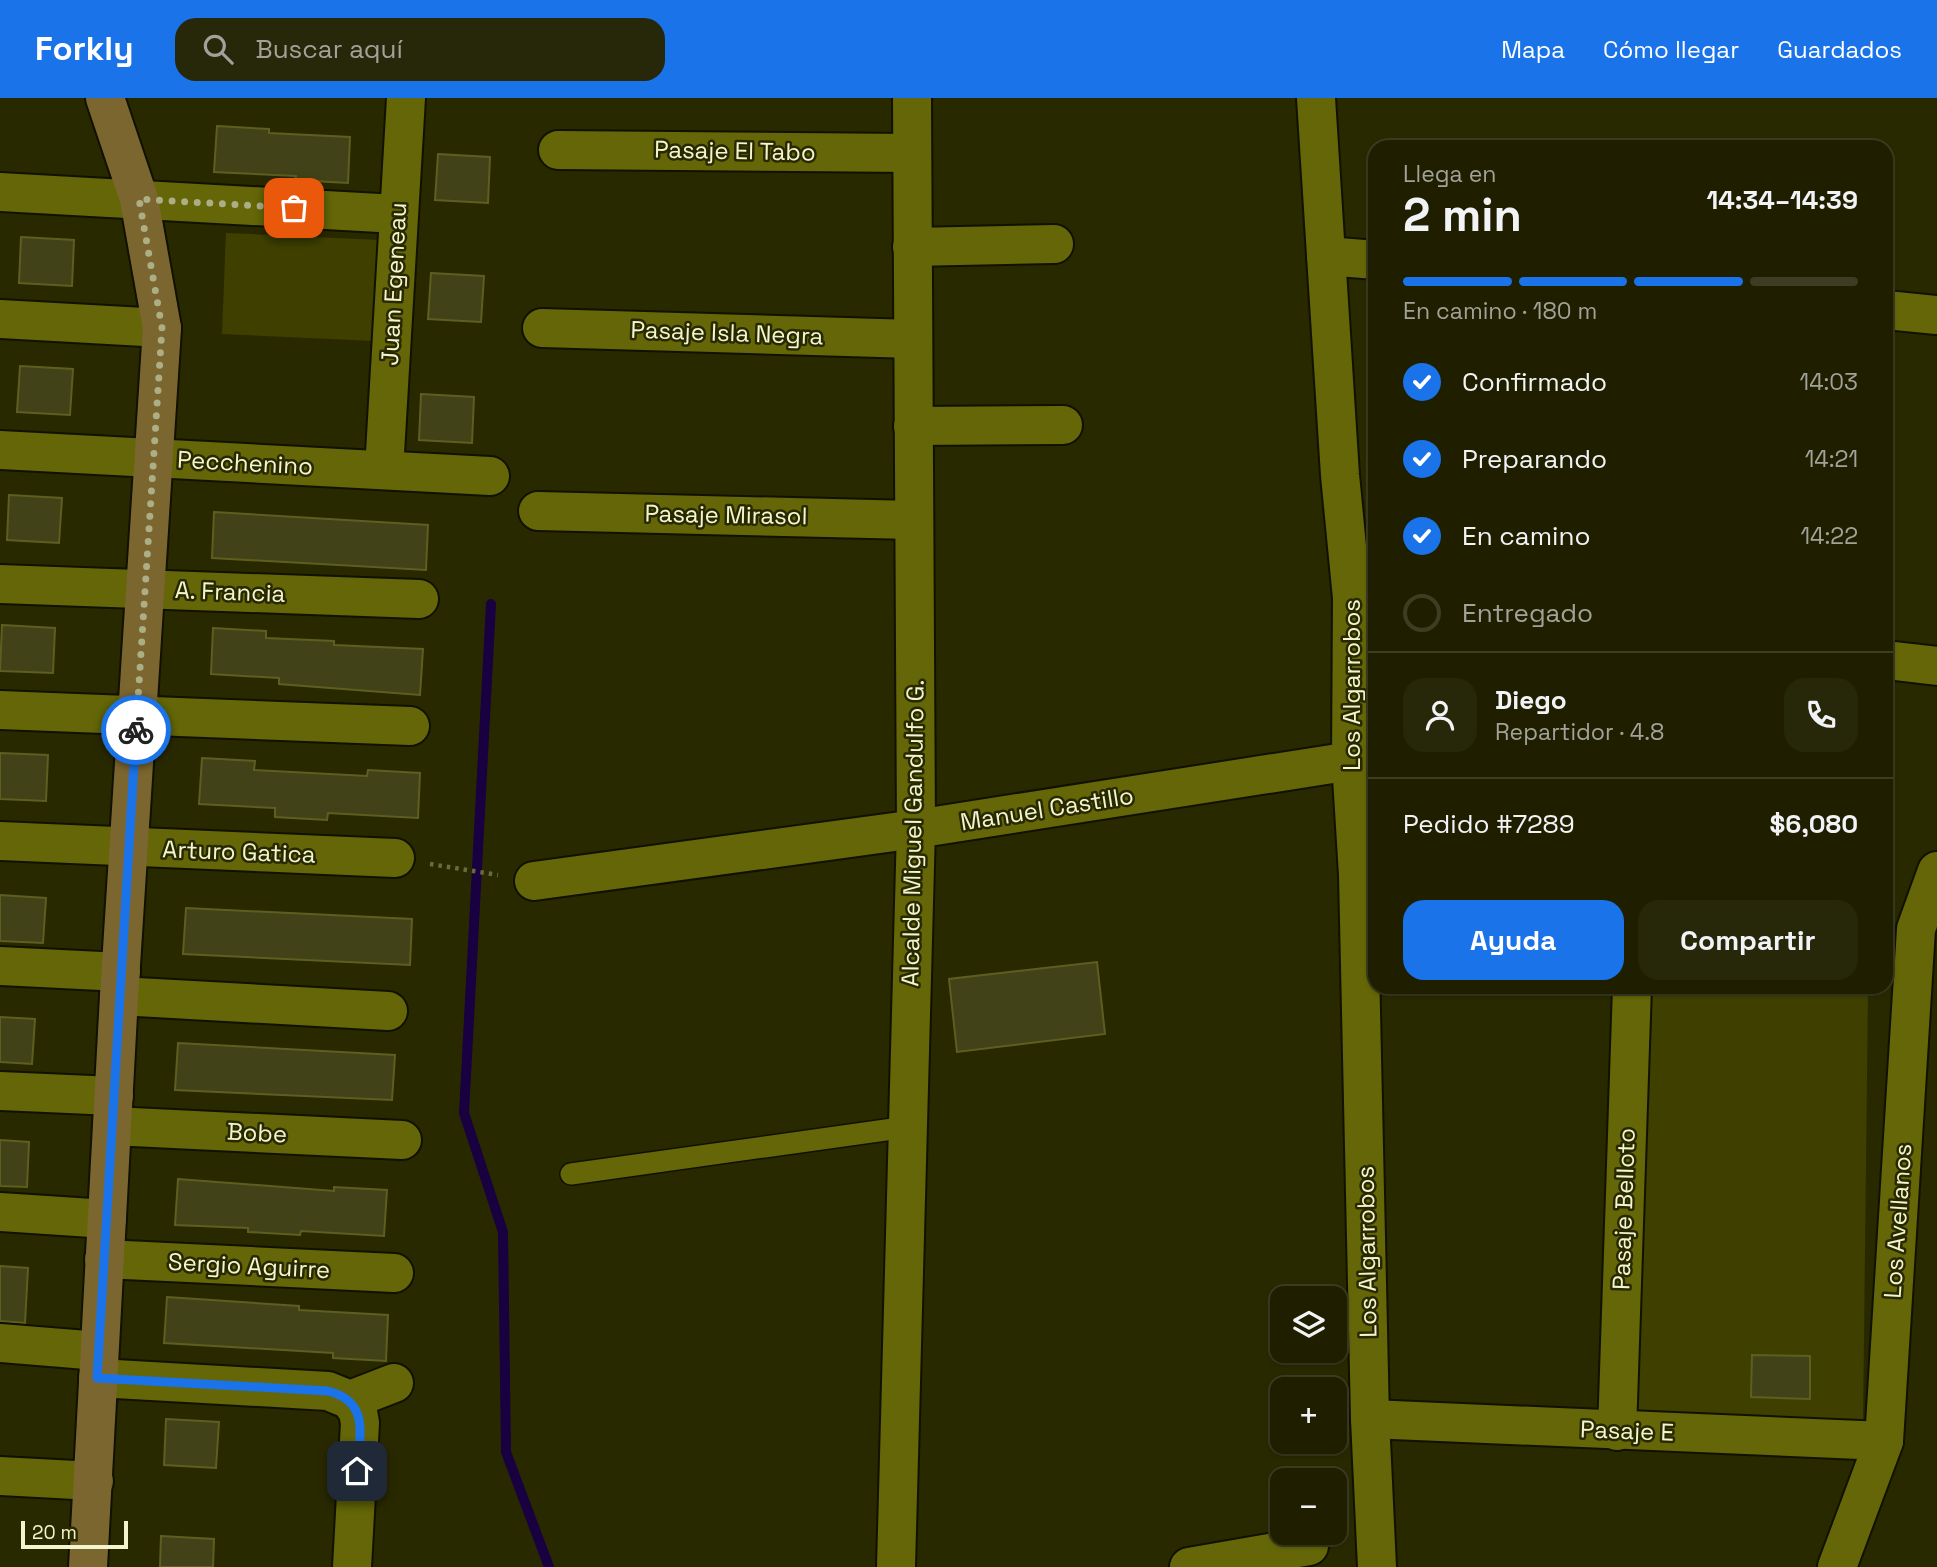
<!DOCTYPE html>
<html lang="es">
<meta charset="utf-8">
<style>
:root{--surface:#1f1f00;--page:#27270a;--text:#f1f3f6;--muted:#a1a299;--line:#3c3d22;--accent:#1a73e8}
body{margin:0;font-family:"Space Grotesk",sans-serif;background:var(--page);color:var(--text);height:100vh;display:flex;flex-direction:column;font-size:26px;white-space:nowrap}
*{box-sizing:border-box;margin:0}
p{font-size:23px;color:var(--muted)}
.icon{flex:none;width:38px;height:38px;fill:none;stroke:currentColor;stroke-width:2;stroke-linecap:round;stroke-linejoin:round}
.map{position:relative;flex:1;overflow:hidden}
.sheet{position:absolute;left:1368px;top:42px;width:525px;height:854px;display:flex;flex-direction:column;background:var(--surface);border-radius:21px;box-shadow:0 2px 5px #0004,0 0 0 2px var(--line)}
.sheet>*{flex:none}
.controls{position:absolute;left:1270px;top:1188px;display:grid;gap:14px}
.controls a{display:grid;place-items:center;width:77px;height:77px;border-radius:14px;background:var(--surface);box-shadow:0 2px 5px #0004,0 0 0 2px var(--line);font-size:35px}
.scale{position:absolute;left:21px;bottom:18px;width:107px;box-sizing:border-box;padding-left:7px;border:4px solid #f2f5cd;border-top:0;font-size:19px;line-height:24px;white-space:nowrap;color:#f2f5cd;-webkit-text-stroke:5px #292900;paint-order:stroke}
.pin{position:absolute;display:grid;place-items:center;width:60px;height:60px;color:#fff;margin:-30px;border-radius:14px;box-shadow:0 4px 10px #0006}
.courier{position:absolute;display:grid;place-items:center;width:70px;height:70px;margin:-35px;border:5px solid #1a73e8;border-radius:50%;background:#fff;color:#222;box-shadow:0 2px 9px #0007}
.summary em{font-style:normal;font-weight:800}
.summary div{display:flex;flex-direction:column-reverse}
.summary{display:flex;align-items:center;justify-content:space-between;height:119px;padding:0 35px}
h1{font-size:46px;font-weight:800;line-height:52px}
.bar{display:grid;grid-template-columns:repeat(4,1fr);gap:10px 7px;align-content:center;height:84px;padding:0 35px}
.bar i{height:9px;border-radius:5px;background:var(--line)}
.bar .selected{background:var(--accent)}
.bar p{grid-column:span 4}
.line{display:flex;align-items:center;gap:18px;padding:0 35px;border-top:2px solid var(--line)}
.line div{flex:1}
.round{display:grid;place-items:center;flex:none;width:74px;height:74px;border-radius:21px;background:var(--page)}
ol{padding:0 35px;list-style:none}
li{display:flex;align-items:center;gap:21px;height:77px}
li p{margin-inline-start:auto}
li .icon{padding:7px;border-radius:50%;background:var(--accent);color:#fff;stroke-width:4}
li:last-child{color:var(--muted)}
li i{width:38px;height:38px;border:4px solid var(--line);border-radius:50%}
.primary-button{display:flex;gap:14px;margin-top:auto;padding:14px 35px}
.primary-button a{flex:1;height:80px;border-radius:21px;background:var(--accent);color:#fff;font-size:28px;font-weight:800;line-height:80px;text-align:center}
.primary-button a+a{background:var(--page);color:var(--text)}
header{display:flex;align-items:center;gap:42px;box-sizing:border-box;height:98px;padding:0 35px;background:var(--accent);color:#fff}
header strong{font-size:33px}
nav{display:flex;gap:38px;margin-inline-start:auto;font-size:24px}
.search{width:490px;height:63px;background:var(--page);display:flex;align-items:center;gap:18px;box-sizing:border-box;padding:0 24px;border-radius:21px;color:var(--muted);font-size:26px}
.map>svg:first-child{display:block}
.green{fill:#3f4000}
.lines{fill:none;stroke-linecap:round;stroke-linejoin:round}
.stream{stroke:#180041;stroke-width:10}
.building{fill:#414217;stroke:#5d5f20;stroke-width:2}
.lane-casing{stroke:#110;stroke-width:24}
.street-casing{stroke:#110;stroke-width:42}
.secondary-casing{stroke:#110;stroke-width:42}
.path{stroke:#696a42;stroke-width:4.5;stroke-dasharray:3.5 5;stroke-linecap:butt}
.lane{stroke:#646607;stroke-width:21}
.street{stroke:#646607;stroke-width:38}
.secondary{stroke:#7c662f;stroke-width:38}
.done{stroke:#acae85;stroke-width:7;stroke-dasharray:0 12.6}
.route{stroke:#1a73e8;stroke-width:9}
.labels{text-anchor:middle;stroke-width:5;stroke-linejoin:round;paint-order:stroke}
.street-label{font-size:24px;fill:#f2f5cd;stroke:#292900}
</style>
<header>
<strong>Forkly</strong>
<div class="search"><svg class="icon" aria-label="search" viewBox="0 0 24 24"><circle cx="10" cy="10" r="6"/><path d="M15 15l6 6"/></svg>Buscar aquí</div>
<nav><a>Mapa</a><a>Cómo llegar</a><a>Guardados</a></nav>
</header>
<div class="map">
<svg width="1937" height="1469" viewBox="0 0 1937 1469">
<rect width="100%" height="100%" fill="#292900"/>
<g class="green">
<path d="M226,135L379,142L374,243L222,236Z"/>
<path d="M1652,889H1868L1863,1325L1636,1318Z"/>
</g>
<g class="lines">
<path class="stream" d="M491,506L464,1015L503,1134L506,1354L549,1469"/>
</g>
<g class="building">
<path d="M217,28L269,31V35L350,39L348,85L295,82L296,78L214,74Z"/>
<path d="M438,56L490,59L488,105L435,102Z"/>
<path d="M21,139L74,142L72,188L19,185Z"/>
<path d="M431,175L484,178L481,224L428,221Z"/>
<path d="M20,268L73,271L70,317L17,314Z"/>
<path d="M421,296L474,299L472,345L419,342Z"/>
<path d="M9,397L62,400L59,445L7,442Z"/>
<path d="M214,414L428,427L426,472L212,460Z"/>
<path d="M2,527L55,530L53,575L0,573Z"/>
<path d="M213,530L266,533V540L334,543V547L423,551L420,597L279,586V580L211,576Z"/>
<path d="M0,655L48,657L46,703L0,701Z"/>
<path d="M202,660L255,663L254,672L367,678L368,672L420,675L418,720L328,715L327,722L275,719V710L199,706Z"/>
<path d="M0,797L46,800L43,845L0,843Z"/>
<path d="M186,810L412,821L410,867L183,856Z"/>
<path d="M1097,864L1105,936L957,954L949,881Z"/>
<path d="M0,919L35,921L32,966L0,964Z"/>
<path d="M178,945L395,957L392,1002L175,992Z"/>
<path d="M0,1042L29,1044L27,1089L0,1088Z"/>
<path d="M178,1081L334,1093V1089L387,1092L384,1138L301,1133L300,1137L248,1134V1130L175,1127Z"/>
<path d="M0,1168L28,1170L25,1225L0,1223Z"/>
<path d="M167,1199L299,1208V1212L388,1217L386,1263L333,1260V1255L164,1245Z"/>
<path d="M1752,1257L1810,1258V1301L1751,1299Z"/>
<path d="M166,1321L219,1324L216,1370L164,1367Z"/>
<path d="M161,1438L214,1441L213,1469H160Z"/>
</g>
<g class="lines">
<defs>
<path id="lane" d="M571,1076L907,1029"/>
<g id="street">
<path d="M1316,0L1340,377L1352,500L1351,663L1358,777L1370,1321L1377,1469"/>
<path d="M558,52L912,55"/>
<path d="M0,94L397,116"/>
<path d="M912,149L1054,146"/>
<path d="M1326,158L1376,162"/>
<path d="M1886,212L1937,217"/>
<path d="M0,221L162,230"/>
<path d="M542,230L913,241"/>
<path d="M913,328L1063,327"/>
<path d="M0,352L490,378"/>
<path d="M384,372L406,0"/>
<path d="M538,413L913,422"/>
<path d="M0,486L419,501"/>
<path d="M1886,562L1937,568"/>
<path d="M0,612L410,628"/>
<path d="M0,743L395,760"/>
<path d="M534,783L916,731L1351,663"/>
<path d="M0,868L121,874"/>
<path d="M119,898L388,913"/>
<path d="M0,993L114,998"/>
<path d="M112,1028L402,1042"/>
<path d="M0,1114L107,1121"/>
<path d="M104,1161L394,1175"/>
<path d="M0,1245L99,1253"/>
<path d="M98,1280L328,1293L350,1302L394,1285"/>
<path d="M350,1302L358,1314L360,1325L352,1469"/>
<path d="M1370,1321L1884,1343"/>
<path d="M1617,1333L1632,889"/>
<path d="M0,1378L94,1383"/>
<path d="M896,1469L916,731L912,0"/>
<path d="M1189,1469L1309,1448"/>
<path d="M1837,1469L1884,1343L1916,831L1937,773"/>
</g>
<path id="secondary" d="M88,1469L119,898L162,230L139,101L105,0"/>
</defs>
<use href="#lane" class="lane-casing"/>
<use href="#street" class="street-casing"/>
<use href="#secondary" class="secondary-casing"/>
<path class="path" d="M430,766L498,777"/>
<use href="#lane" class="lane"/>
<use href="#street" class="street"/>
<use href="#secondary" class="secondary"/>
</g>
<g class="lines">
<path class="done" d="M136,632L162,230L139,101L294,110"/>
<path class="route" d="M136,632L97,1280L328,1293C371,1304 359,1338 357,1373"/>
</g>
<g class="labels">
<g class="street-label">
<text transform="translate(735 53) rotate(1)" y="8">Pasaje El Tabo</text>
<text transform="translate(394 186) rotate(-87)" y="8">Juan Egeneau</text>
<text transform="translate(727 235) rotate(2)" y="8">Pasaje Isla Negra</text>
<text transform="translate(245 365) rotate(3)" y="8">Pecchenino</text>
<text transform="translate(726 417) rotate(1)" y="8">Pasaje Mirasol</text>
<text transform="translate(230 494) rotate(2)" y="8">A. Francia</text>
<text transform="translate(1352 587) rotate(-90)" y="8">Los Algarrobos</text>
<text transform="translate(1047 711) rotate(-9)" y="8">Manuel Castillo</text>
<text transform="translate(913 735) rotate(-89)" y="8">Alcalde Miguel Gandulfo G.</text>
<text transform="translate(239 754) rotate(2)" y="8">Arturo Gatica</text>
<text transform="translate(257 1035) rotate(3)" y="8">Bobe</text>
<text transform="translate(1624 1111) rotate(-88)" y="8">Pasaje Belloto</text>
<text transform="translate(1898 1123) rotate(-86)" y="8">Los Avellanos</text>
<text transform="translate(1367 1154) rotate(-91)" y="8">Los Algarrobos</text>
<text transform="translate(249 1168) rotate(3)" y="8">Sergio Aguirre</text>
<text transform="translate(1627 1333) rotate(2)" y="8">Pasaje E</text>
</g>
</g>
</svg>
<div class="controls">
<a><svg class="icon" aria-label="layers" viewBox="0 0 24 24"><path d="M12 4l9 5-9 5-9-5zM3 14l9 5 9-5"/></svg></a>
<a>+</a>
<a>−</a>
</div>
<div class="scale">20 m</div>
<div class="pin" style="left:294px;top:110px;background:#ea580c"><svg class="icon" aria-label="bag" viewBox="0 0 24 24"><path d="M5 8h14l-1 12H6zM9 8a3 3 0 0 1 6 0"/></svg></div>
<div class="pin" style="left:357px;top:1373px;background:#1f2937"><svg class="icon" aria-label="home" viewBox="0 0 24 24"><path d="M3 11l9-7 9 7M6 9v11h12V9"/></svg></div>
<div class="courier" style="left:136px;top:632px"><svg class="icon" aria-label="bike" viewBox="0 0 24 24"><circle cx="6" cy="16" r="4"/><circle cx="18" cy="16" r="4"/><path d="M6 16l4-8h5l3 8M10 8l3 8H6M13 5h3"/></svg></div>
<section class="sheet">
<div class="summary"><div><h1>2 min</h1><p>Llega en</p></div><em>14:34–14:39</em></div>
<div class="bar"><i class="selected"></i><i class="selected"></i><i class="selected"></i><i></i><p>En camino · 180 m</p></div>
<ol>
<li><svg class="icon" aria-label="check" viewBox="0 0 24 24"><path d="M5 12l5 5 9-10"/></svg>Confirmado<p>14:03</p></li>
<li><svg class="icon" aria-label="check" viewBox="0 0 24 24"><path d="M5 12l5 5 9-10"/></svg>Preparando<p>14:21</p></li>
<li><svg class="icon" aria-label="check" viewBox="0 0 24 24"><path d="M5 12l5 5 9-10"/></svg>En camino<p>14:22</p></li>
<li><i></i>Entregado</li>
</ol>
<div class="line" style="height:126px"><a class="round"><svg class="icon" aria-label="person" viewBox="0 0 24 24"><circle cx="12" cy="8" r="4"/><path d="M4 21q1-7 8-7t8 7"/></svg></a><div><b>Diego</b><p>Repartidor · 4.8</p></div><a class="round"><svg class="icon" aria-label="phone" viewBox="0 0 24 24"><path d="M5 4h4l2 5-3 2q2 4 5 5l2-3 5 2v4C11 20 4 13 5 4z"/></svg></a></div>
<div class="line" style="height:91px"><div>Pedido #7289</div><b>$6,080</b></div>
<div class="primary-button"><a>Ayuda</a><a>Compartir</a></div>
</section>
</div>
